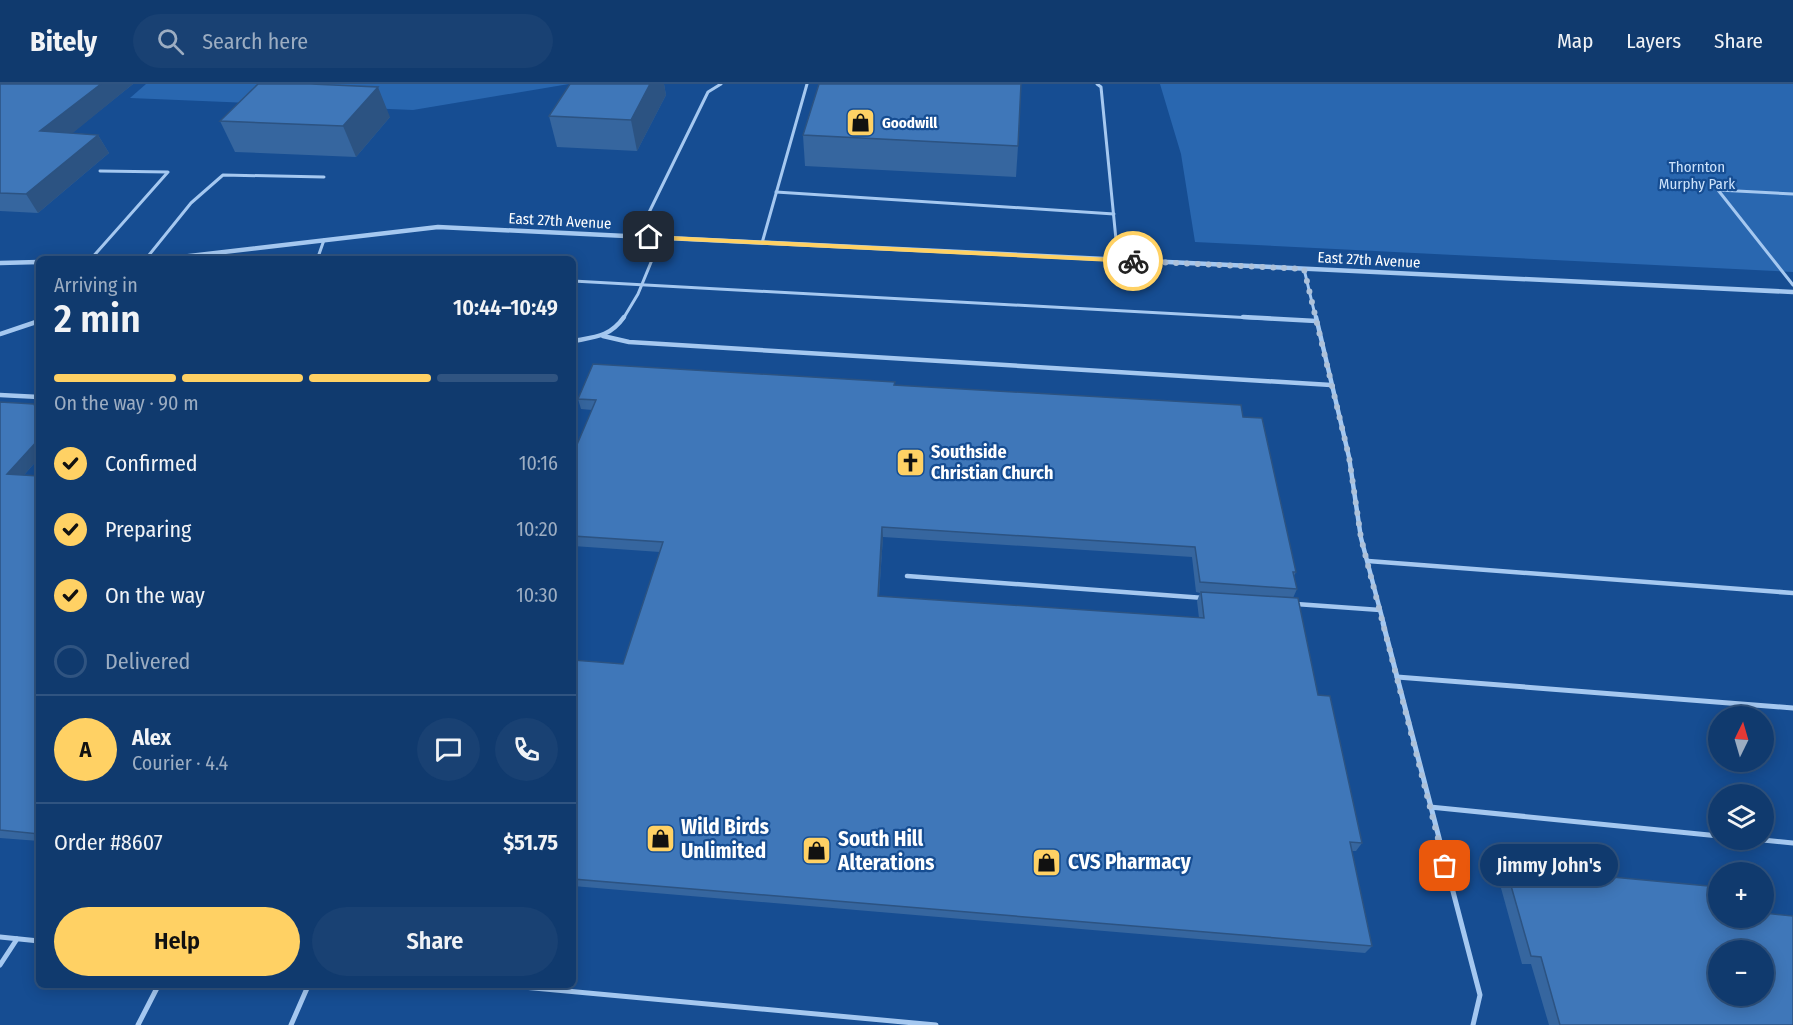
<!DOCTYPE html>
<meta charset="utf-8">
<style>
:root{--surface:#103a6e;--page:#194173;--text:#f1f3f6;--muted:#9cadc2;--line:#305481;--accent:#ffd164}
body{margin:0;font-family:"Fira Sans Condensed",sans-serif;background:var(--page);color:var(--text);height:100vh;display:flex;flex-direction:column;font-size:22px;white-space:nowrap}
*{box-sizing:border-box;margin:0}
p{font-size:20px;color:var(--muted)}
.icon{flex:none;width:33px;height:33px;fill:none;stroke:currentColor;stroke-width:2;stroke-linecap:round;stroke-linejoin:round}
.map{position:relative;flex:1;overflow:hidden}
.sheet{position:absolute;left:36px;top:172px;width:540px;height:732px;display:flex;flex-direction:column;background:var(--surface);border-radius:9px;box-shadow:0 3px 15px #0003,0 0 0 2px var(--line)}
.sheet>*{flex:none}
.needle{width:39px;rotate:5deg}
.buttons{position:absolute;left:1708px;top:622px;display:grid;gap:12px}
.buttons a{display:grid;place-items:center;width:66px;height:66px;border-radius:50%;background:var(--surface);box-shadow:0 3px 15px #0003,0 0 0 2px var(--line);font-size:30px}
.pin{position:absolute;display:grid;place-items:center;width:51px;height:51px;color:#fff;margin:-26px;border-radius:12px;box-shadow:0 3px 9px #0006}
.courier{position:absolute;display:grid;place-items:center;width:60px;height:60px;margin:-30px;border:4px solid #ffd164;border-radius:50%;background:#fff;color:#222;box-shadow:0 2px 8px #0007}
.bubble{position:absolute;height:42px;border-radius:21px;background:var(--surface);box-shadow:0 3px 15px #0003,0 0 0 2px var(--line);font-size:20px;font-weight:600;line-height:42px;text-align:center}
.overview em{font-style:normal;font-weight:600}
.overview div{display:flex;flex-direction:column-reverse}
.overview{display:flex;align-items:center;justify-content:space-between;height:102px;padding:0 18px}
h1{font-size:39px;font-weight:600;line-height:45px}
.bar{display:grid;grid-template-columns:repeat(4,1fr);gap:9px 6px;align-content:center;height:72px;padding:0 18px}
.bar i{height:8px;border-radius:4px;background:var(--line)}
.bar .active{background:var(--accent)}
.bar p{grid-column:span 4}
.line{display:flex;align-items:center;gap:15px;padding:0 18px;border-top:2px solid var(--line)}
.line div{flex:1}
.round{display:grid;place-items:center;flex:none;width:63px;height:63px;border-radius:32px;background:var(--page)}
ol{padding:0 18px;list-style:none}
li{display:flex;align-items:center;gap:18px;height:66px}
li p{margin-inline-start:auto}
li .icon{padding:6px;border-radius:50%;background:var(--accent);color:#111;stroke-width:4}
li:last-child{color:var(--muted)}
li i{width:33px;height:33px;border:3px solid var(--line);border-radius:50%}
.action{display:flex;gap:12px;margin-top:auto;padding:12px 18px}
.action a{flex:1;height:69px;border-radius:36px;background:var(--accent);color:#111;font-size:24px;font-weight:600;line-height:69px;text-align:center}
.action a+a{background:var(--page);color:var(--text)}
header{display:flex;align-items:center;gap:36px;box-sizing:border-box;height:84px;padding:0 30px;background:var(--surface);border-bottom:2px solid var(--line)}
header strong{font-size:28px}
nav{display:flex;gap:33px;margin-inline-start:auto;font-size:21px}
.search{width:420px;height:54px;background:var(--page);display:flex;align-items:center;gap:15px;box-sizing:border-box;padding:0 21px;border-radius:33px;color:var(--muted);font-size:22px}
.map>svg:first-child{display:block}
.green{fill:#2967b0}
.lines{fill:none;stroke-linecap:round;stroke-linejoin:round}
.service-far2{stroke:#a5c8f0;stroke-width:3}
.service-far1{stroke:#a5c8f0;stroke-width:4.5}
.service{stroke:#a5c8f0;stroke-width:5}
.minor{stroke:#a5c8f0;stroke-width:4.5}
.wall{fill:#36669f;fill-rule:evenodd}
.shaded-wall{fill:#2c5382}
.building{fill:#3f77b9;stroke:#2c5382;stroke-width:1.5;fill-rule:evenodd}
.route{fill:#ffd164}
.done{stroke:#adc1d9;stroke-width:6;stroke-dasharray:0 10.8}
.labels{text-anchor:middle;stroke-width:4.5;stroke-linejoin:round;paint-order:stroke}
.far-poi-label{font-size:15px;font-weight:bold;fill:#fff;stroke:#164d92;text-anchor:start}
.far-park-label{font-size:15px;fill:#cce2fb;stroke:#164d92}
.far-street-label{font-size:15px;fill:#fff;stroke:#164d92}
.poi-label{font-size:18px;font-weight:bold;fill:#fff;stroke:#164d92;text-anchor:start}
.near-poi-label{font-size:21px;font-weight:bold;fill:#fff;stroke:#164d92;text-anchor:start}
</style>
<header>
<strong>Bitely</strong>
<div class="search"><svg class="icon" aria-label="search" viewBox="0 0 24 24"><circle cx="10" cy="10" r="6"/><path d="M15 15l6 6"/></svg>Search here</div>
<nav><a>Map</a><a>Layers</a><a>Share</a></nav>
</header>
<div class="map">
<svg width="1793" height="941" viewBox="0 0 1793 941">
<rect width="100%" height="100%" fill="#164d92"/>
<g class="green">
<path d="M146,0H569L413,26L130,14Z"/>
<path d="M1160,0H1793V188L1195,158L1181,70Z"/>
</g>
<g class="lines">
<g class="service-far2">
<path d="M1097,0L1101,3L1118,176"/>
<path d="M776,108L1114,130"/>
<path d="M1793,110L1718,106L1793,201"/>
<path d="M637,153L708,8L721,0"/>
<path d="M762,159L807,0"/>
<path d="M90,176L168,88L100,87"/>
<path d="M145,176L191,119L223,91L324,93"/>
<path d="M317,176L324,156"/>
<path d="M1304,185L1316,235"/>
<path d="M573,197L1271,235"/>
<path d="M623,235L638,210L661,154"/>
</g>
<g class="service-far1">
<path d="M1243,233L1316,237"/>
<path d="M1316,233L1349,373L1361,454L1384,541"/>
<path d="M0,250L39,237"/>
<path d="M603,252L629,258L1331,301"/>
<path d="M573,257C595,253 610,253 624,233"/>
<path d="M0,311L39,313"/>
<path d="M1368,477L1793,509"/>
<path d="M907,492L1204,514"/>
<path d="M1296,520L1380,526"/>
</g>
<g class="service">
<path d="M1383,539L1480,911L1473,941"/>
<path d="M1397,593L1793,624"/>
<path d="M1430,723L1719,752"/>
<path d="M1763,756L1793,759"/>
<path d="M0,853L39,857"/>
<path d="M0,881L17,855"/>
<path d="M512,902L936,941"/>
<path d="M138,941L158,902"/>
<path d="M291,941L308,902"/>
</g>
<g class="minor">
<path d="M155,176L438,143L1793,208"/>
<path d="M0,179L39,178"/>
</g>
</g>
<g class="wall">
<path d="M0,0H133L72,49L98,51L109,69L38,129L0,127Z"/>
<path d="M570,0H664L666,11L637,67L557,63L549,32Z"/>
<path d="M390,33L356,73L235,68L220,37Z"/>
<path d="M803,51L1018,62L1016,93L805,82Z"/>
<path d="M895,301L1243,333L1296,488L1294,492L1297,505L1293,514L1318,611L1362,759L1356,767H1352L1372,862L1365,869L573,802V576L623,580L660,468L573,462V370L592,326L581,325L578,315ZM883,453L1192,473L1196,508L1200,509L1197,517L1199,534L879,512Z"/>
<path d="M0,318L34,320L39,326V374L24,391L39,392V757L0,754Z"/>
<path d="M1504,777L1591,791L1719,834L1793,941H1549L1531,880H1522L1496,786Z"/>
</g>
<g class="shaded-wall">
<path d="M101,0H133L52,66L40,47Z"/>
<path d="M650,0H664L666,11L637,67L631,36Z"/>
<path d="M378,3L390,33L356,73L343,42Z"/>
<path d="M98,51L109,69L38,129L26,110Z"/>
<path d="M34,320L39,326V333Z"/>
<path d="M39,355V374L16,400L7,390Z"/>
<path d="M882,443L883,453L878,521V512Z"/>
</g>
<g class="building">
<path d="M0,0H101L40,47L98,51L26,110L0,109Z"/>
<path d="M258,0H311L378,3L343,42L220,37Z"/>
<path d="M570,0H650L631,36L549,32Z"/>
<path d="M819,0H1021L1018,62L803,51Z"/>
<path d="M593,280L895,298L894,301L1241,321L1243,333L1262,334L1296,488H1293L1297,505L1200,498L1195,463L882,443L878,512L1204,534L1201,508L1298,514L1318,611L1330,612L1362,759L1350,758L1372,862L573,795V576L623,580L663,458L573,452V370L596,316L578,315Z"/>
<path d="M0,318L34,320L39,333V355L7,390L39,392V750L0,746Z"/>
<path d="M1504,777L1589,785L1591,791L1719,803V834H1764V829L1793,832V941H1560L1541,873L1531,872ZM1719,867H1764V912H1719Z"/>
</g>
<path class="route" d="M649,151L1133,175L1137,177L1133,179L646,155Z"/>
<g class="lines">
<path class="done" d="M1133,177L1304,185L1349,373L1361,454L1445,782"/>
</g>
<defs>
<symbol id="shop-square" viewBox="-11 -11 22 22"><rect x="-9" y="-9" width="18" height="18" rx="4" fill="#ffd164" stroke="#164d92"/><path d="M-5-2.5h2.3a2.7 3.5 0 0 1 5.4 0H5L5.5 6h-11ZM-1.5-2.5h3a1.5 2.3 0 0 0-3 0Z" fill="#111"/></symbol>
<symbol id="church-square" viewBox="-11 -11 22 22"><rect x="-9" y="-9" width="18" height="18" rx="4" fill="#ffd164" stroke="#164d92"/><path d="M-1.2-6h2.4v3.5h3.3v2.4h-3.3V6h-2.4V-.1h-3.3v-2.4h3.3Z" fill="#111"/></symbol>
</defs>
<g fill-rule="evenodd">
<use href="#shop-square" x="844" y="22" width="33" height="33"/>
<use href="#church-square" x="894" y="362" width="33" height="33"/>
<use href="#shop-square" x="644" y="738" width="33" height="33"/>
<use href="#shop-square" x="800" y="750" width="33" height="33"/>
<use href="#shop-square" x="1030" y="762" width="33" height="33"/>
</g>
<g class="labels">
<g class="far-poi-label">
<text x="882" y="44">Goodwill</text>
</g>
<g class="far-park-label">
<text x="1697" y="88">Thornton<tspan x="1697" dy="17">Murphy Park</tspan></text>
</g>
<g class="far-street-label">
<text transform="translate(560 137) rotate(3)" y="5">East 27th Avenue</text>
<text transform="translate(1369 176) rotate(3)" y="5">East 27th Avenue</text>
</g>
<g class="poi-label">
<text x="931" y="374">Southside<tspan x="931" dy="21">Christian Church</tspan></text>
</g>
<g class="near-poi-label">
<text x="681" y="750">Wild Birds<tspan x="681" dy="24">Unlimited</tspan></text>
<text x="838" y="762">South Hill<tspan x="838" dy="24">Alterations</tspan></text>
<text x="1068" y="785">CVS Pharmacy</text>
</g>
</g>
</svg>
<div class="buttons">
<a><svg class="needle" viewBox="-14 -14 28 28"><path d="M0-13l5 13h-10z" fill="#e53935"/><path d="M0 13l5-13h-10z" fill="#9cadc2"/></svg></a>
<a><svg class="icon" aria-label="layers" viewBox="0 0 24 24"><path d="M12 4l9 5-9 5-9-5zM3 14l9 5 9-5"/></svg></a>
<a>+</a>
<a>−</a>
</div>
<div class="pin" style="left:1445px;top:782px;background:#ea580c"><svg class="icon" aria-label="bag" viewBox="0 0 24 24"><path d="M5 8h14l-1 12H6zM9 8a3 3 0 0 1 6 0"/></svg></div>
<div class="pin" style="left:649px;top:153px;background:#1f2937"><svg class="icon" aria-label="home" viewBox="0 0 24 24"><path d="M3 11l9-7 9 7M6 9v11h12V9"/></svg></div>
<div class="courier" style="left:1133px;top:177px"><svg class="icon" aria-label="bike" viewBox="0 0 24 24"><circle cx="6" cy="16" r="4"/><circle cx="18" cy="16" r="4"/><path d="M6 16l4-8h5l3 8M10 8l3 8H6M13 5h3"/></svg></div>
<div class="bubble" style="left:1480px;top:760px;width:138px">Jimmy John's</div>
<section class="sheet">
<div class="overview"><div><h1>2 min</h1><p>Arriving in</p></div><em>10:44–10:49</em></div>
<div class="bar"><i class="active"></i><i class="active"></i><i class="active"></i><i></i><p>On the way · 90 m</p></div>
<ol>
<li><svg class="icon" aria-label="check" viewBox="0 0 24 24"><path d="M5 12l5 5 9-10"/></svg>Confirmed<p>10:16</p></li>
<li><svg class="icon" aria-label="check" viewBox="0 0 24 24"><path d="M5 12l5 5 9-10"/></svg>Preparing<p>10:20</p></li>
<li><svg class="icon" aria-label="check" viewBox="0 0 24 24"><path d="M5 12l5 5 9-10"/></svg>On the way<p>10:30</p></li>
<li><i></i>Delivered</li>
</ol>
<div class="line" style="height:108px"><b class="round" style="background:var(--accent);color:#111">A</b><div><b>Alex</b><p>Courier · 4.4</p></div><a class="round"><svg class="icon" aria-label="chat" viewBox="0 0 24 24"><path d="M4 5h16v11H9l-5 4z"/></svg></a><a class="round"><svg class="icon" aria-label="phone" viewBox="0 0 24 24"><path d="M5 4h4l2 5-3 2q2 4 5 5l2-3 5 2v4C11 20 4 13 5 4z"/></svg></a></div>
<div class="line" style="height:78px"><div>Order #8607</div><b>$51.75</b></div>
<div class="action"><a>Help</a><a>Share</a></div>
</section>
</div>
